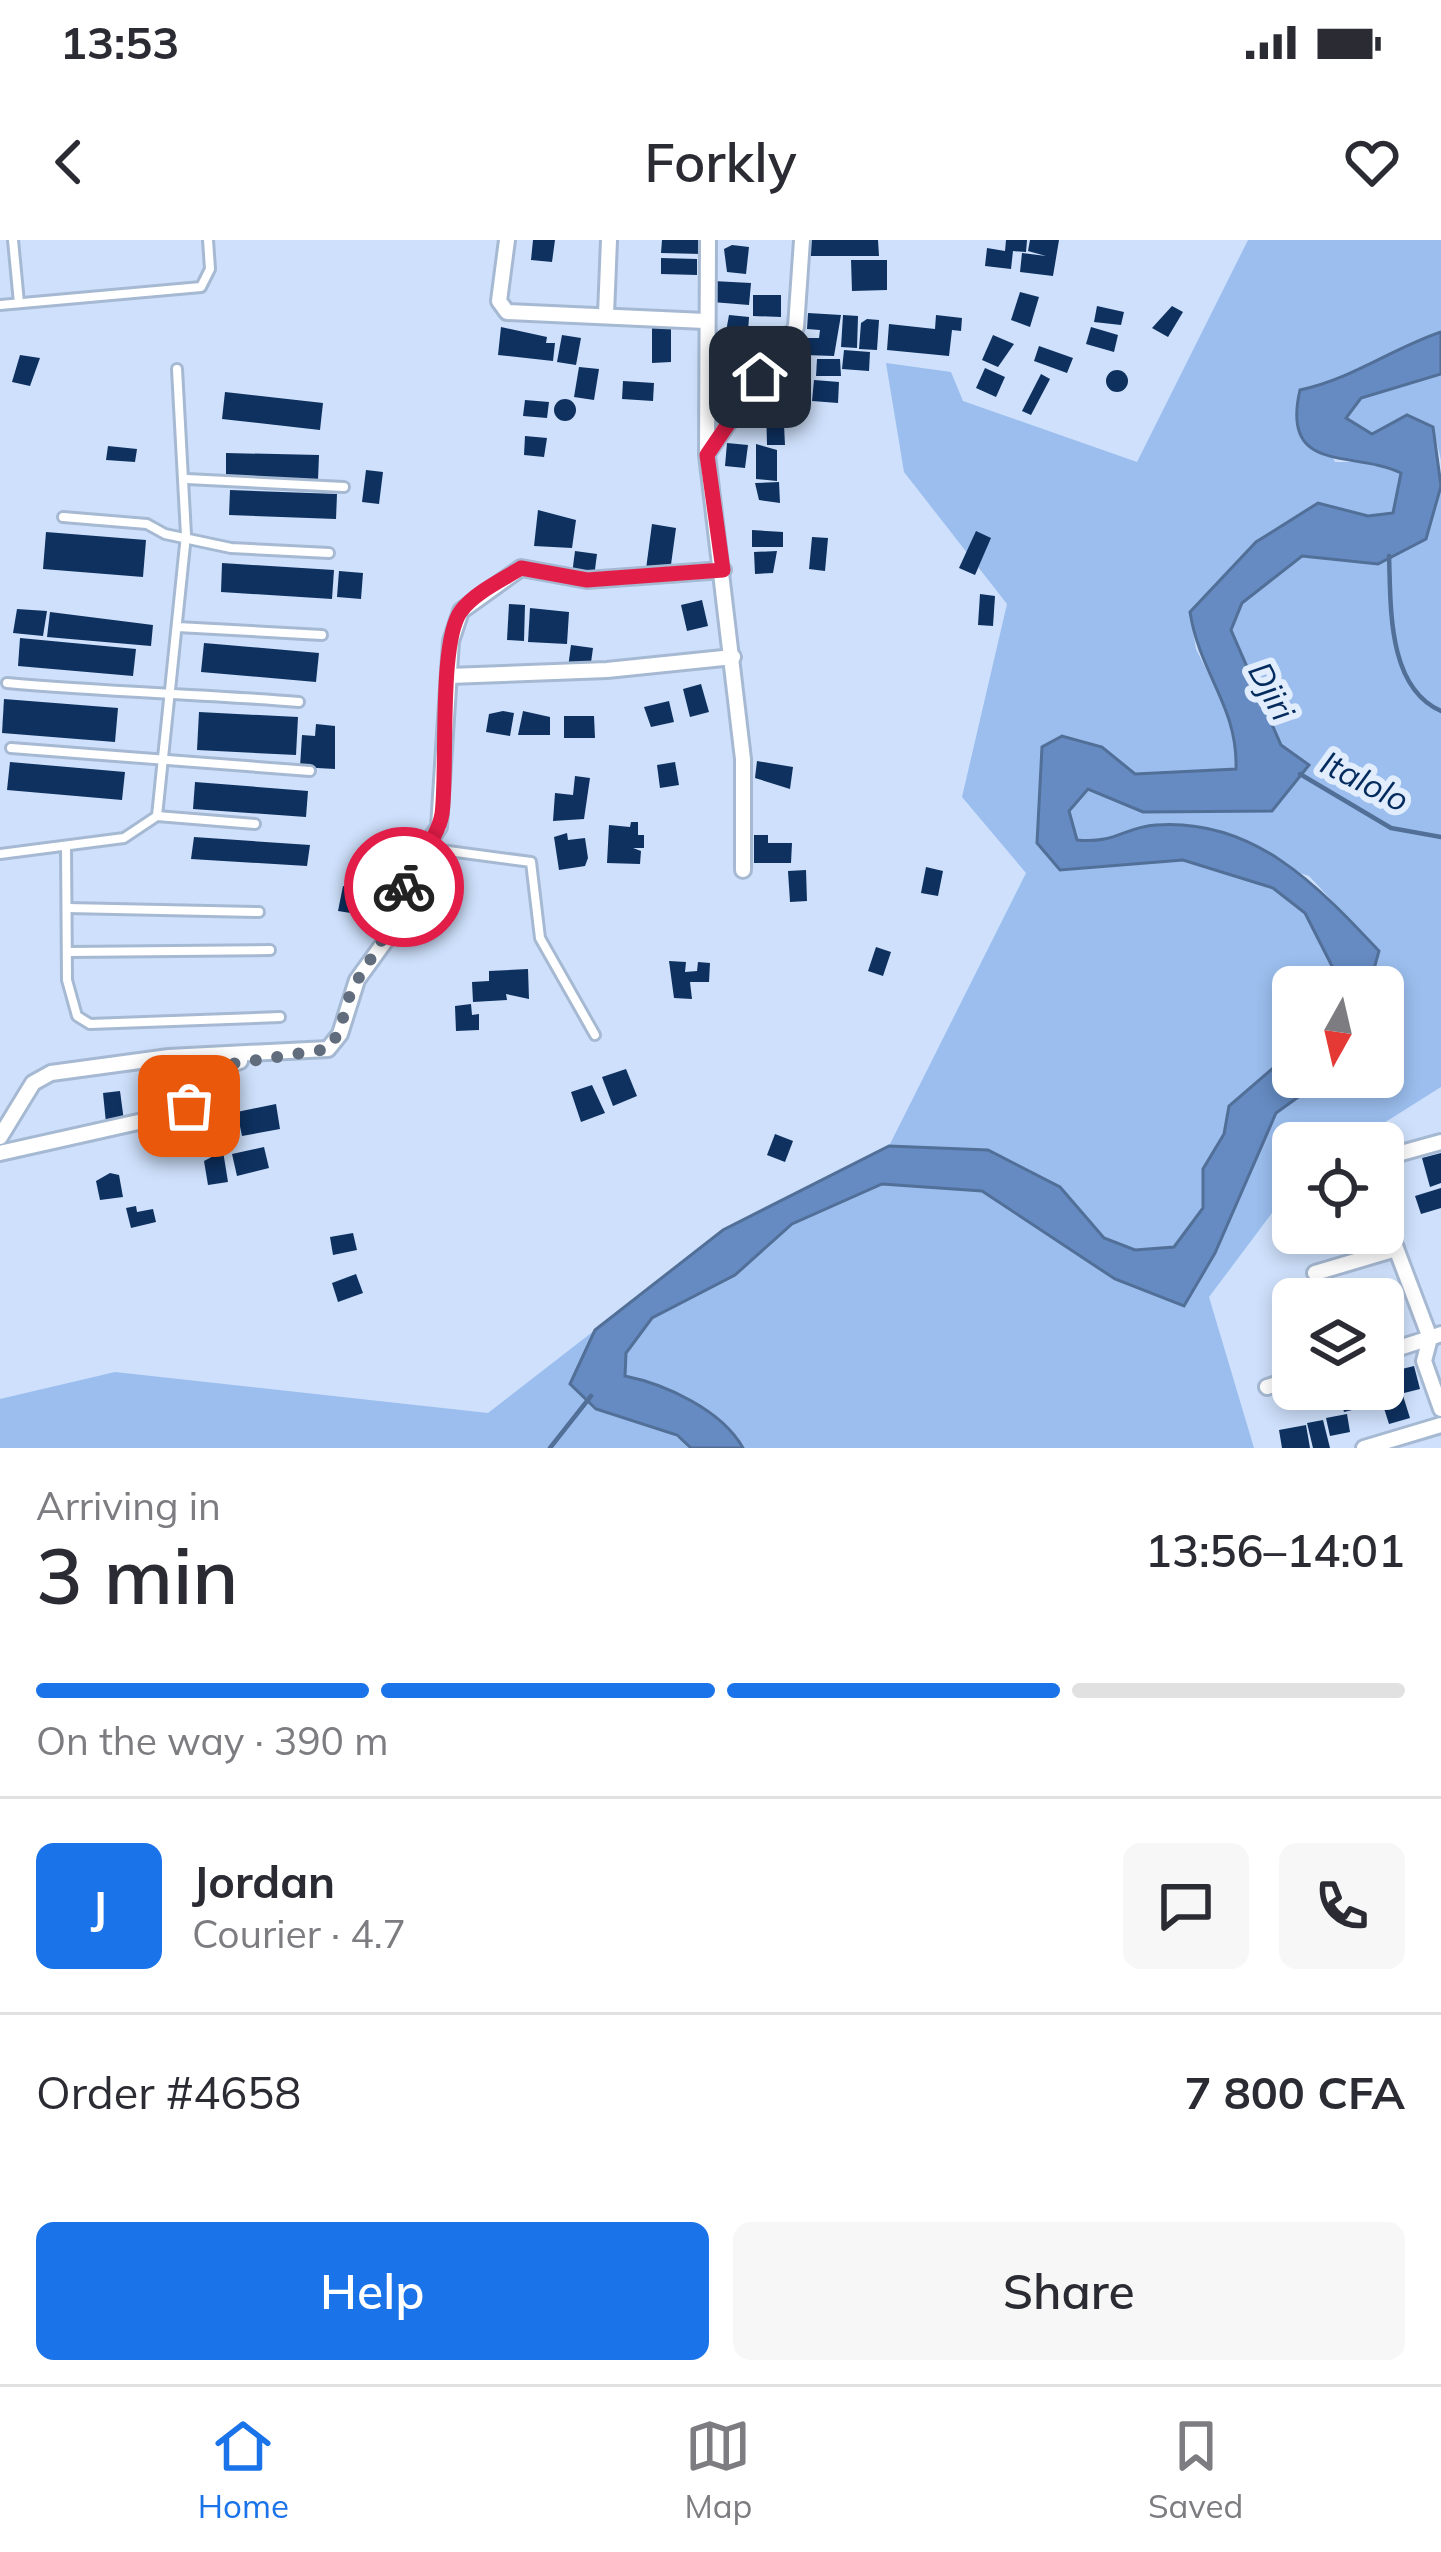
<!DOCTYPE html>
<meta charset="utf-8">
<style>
:root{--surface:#fff;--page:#f7f7f7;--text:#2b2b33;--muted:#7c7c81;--line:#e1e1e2;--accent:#1a73e8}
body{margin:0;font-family:Mulish,sans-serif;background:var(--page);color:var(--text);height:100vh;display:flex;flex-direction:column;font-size:45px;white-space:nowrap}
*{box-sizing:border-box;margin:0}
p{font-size:39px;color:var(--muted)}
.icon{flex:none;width:66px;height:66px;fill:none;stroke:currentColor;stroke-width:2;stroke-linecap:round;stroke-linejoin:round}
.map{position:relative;height:1208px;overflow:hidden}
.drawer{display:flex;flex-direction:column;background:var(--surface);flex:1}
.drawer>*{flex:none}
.needle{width:78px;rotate:188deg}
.buttons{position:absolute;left:1272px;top:726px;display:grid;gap:24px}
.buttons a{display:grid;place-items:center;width:132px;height:132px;border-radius:18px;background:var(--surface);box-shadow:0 6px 18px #0003;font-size:60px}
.pin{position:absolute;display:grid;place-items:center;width:102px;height:102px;color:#fff;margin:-51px;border-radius:24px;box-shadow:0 6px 18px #0006}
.courier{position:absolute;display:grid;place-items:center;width:120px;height:120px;margin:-60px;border:9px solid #e11d48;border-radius:50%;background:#fff;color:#222;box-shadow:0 3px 15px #0007}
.head em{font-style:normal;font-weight:600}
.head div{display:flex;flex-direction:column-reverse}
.head{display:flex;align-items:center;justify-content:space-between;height:204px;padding:0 36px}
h1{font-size:78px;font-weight:600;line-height:90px}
.bar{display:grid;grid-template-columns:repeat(4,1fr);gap:18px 12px;align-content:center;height:144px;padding:0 36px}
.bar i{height:15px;border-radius:9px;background:var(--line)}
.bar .selected{background:var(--accent)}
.bar p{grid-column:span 4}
.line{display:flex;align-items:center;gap:30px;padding:0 36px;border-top:3px solid var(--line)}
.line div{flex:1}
.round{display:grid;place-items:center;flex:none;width:126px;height:126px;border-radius:18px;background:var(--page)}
.cta{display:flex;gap:24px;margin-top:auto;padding:24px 36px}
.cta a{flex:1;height:138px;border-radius:18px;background:var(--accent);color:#fff;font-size:48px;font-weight:600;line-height:138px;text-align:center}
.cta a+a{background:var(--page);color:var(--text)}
.status{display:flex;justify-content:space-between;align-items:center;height:84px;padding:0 60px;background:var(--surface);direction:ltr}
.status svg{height:33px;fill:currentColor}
header{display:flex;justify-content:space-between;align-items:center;height:156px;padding:0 36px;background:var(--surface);font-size:54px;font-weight:600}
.tabs{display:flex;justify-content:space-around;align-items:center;height:168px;border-top:3px solid var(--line);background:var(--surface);font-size:33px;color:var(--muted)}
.tabs a{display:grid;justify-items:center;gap:6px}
.tabs .selected{color:var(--accent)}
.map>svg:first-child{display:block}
.green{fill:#9bbeee}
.water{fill:#658bc2;stroke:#526f98;stroke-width:3}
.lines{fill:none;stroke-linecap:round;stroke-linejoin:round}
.stream{stroke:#526f98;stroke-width:4.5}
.building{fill:#0e3160}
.lane-casing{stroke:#a6b9d2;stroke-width:14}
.street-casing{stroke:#a6b9d2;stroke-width:20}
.lane{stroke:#fff;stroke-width:8}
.street{stroke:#fff;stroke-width:14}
.done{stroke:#616c7c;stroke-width:12;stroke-dasharray:0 21.6}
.route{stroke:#e11d48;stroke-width:15}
.labels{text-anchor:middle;stroke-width:12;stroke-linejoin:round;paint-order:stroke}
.water-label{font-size:33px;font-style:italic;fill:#042b5d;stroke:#e1edfd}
</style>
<div class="status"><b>13:53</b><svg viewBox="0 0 49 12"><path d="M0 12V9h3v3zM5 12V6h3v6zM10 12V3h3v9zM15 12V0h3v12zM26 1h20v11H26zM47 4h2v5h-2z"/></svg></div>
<header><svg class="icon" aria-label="back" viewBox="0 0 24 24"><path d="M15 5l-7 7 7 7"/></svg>Forkly<svg class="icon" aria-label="heart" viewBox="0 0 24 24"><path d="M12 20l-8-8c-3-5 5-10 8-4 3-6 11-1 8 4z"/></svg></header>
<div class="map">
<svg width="1441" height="1208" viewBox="0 0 1441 1208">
<rect width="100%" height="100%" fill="#cee0fb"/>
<g class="green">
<path d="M1248,0H1441V92C1391,109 1352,139 1300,150L1335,222H1378L1402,233L1393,273L1368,276L1318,264L1256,302L1190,372L1196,409L1237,491L1236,529L1135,534L1102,507L1062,496L1060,630L1183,620L1273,648L1305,673L1335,732L1336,747H1293V811L1229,866L1224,894L1203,929V968L1174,1007L1135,1010L1104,998L1060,947L988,910L889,906L1026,633L962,557L1007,364L904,232L886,123L951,132L963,161L1137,222Z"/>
<path d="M1441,134V220L1433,187L1372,194L1346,178L1361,158Z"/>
<path d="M1441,246V847L1352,903H1293V945L1209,1057L1254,1208H743L735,1194L625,1136L626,1113L652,1078L735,1035L792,984L882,944L982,951L1115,1039L1184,1065L1215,1013L1276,873L1326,837H1383V747H1369L1379,711L1309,636L1150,585L1105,603L1076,600L1069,571L1088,549L1143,572L1273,570L1281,505L1231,390L1242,363L1302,316L1378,324L1426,299Z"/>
<path d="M595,1090L570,1145C612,1184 658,1176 691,1208H0V1159L115,1132L488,1173Z"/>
</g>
<g class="water">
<path d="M1441,92V134L1361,158L1346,178L1372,194L1407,175L1433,187L1441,246L1426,299L1378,324L1302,316L1242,363L1231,390L1281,505L1309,525L1272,571L1143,572L1088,549L1069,571L1077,600C1116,604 1124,587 1156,585C1254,578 1317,645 1379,711L1369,747H1336L1335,732L1305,673L1273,648L1183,620L1060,630L1037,603L1042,507L1062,496L1102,507L1135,534L1236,529C1238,466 1200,435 1190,372L1256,302L1318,263L1368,276L1393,273L1401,233C1354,210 1280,235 1300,150C1352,139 1391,109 1441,92Z"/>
<path d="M1293,811V837H1326L1276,873L1215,1013L1184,1066L1115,1039L982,951L882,944L792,984L735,1035L652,1078L626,1113L625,1136C665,1144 722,1170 743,1208H691L677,1195L596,1169L570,1144L595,1090L723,990L889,906L988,910L1060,947L1104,998L1135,1010L1174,1007L1203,968V929L1224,894L1229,866Z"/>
</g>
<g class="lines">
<g class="stream">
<path d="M1389,316C1391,367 1387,447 1441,471"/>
<path d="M1300,534L1391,588L1441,597"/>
<path d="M550,1208L591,1156"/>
</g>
</g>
<g class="building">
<path d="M533,0H555L552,22L531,20Z"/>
<path d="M662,0H701V14L661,13Z"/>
<path d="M805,0H878L879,16H804Z"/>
<path d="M1006,0H1027L1026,12L1013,11L1011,29L985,26L987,8L1005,11Z"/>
<path d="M1030,0H1059L1053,36L1020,32L1022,13L1046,16L1028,11Z"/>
<path d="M732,5L749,7L746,34L727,32L724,9Z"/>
<path d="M661,18L697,19V35L661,34Z"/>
<path d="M851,20H887V50L852,51Z"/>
<path d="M713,41L751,43L749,65L712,62Z"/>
<path d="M1020,52L1039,57L1030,87L1011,80Z"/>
<path d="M753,55H781V77L753,76Z"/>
<path d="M1097,66L1124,72L1121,85L1094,82Z"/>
<path d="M1172,66L1183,72L1168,97L1152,88Z"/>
<path d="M808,73L841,75L834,116L805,115V98H819L820,90L807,89Z"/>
<path d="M729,75L749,77L747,107L724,103Z"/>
<path d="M843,75L858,76L857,108L841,107Z"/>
<path d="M936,75L962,78L961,91L952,90L949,116L887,110L889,84L935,89Z"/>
<path d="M867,79L879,80L877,110L859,109L861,83Z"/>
<path d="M501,87L547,97L546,103H555L553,121L498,115Z"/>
<path d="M1091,87L1118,95L1114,112L1086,104Z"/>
<path d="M652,88H671V122L652,123Z"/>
<path d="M562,95L581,98L576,125L557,122Z"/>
<path d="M993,95L1014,104L998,127L982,120Z"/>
<path d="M1039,106L1073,118L1067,133L1034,121Z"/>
<path d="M844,110L870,112L869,131L842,129Z"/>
<path d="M20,115L40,118L30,146L12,142Z"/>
<path d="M731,117L749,119L746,153L728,151Z"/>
<path d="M817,119H840L841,136H816Z"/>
<path d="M579,127L599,129L594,160L574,157Z"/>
<path d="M985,128L1005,137L996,157L976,148Z"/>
<circle cx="1117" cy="141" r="11"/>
<path d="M1041,134L1050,139L1031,175L1022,171Z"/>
<path d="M814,140L839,142L838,163L812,161Z"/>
<path d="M623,141L654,143L653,161L622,159Z"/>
<path d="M225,152L323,163L320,190L222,179Z"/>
<circle cx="565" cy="170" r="11"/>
<path d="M525,160L549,162L547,178L523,176Z"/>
<path d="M783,165L785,205H767L766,166Z"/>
<path d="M525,196L547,198L544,217L524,215Z"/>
<path d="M727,203L748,205L745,228L725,226Z"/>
<path d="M756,204L777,210V241L756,239Z"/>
<path d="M108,206L137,209L135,222L106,220Z"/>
<path d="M226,213L319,215L318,240L226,238Z"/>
<path d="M366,230L383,232L379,264L362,262Z"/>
<path d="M779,242L780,263L759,260L755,243Z"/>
<path d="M230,250L337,254L336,279L229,275Z"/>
<path d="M538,270L576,280L572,308L534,306Z"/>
<path d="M652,284L676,288L670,332L646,329Z"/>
<path d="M752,290L783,292V307H752Z"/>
<path d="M976,291L991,298L975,335L959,328Z"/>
<path d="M46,292L146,300L143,337L43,329Z"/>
<path d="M812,297L828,298L825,331L809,329Z"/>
<path d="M575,311L597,314L594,337L572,334Z"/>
<path d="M777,311L773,333L755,334L754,312Z"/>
<path d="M222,323L334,330L332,359L221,352Z"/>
<path d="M339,331L363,333L361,359L337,357Z"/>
<path d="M980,354L995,356L993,386L978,385Z"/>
<path d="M702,360L708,386L687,391L681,365Z"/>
<path d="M509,364L525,365L524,401L507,400Z"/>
<path d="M530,368L569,372L567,404L528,402Z"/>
<path d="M17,369L47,371L43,396L13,393Z"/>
<path d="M50,372L153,385L151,406L47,397Z"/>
<path d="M20,398L136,409L133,436L18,426Z"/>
<path d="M204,403L319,413L316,442L201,432Z"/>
<path d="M571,405L593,408L589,437L567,435Z"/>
<path d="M701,444L709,472L690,477L683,449Z"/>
<path d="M4,459L118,468L115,502L2,493Z"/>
<path d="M669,461L674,482L651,487L644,467Z"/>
<path d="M503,471L514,473L510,496L486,492L489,474Z"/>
<path d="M523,471L550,477V495H518Z"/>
<path d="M199,472L298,477L296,515L197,510Z"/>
<path d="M564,476H594L595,498H564Z"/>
<path d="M316,484L335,486V529L300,527L302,495L315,496Z"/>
<path d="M757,521L793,527L790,549L755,538Z"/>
<path d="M10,522L125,532L122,560L7,550Z"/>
<path d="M675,522L679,545L660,548L657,525Z"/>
<path d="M575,536L590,538L584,579L553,581L555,553L573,555Z"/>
<path d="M195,542L308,551L306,577L193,569Z"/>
<path d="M631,582H638V595H644V608H633L641,611L640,624L607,623L609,585L630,587Z"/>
<path d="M567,593L568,600L585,598L588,618L585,626L559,630L554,597Z"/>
<path d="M754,595H768V603H792L791,623H754Z"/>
<path d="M194,597L310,605L307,626L191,619Z"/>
<path d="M926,627L943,631L938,656L921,653Z"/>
<path d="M806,630L807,661L790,662L788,631Z"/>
<path d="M343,646L368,650L370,676L338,671Z"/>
<path d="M876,707L891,712L883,736L868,731Z"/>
<path d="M669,721L686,722L685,732L697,731L698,722L710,723L709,742H690L692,759L674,758Z"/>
<path d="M528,729L529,759L506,754L507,760L473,762L472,742L489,741V731Z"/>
<path d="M471,764L472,775L479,774V790L456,791L455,766Z"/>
<path d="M626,829L637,856L613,866L602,837Z"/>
<path d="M592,845L605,873L581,882L571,852Z"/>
<path d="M120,851L124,881L106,883L103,853Z"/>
<path d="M276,864L280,889L242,896L237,872Z"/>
<path d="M775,894L793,901L785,922L767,915Z"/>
<path d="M264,907L269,928L237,936L232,914Z"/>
<path d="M223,911L228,942L208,945L204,921Z"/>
<path d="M1441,913V943L1430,947L1422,918Z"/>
<path d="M110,933L119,935L123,957L100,960L96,941Z"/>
<path d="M1441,948V968L1421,974L1415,956Z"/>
<path d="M136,966L137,972L153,969L156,982L131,988L126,968Z"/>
<path d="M353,993L357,1010L333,1015L330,997Z"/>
<path d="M356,1034L363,1053L338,1062L332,1043Z"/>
<path d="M1371,1042L1377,1059H1337L1335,1053Z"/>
<path d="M1293,1094V1131L1287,1132L1279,1097Z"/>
<path d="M1414,1126L1420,1149L1404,1153L1398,1130Z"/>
<path d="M1394,1127L1410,1178L1389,1184L1382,1162L1398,1156L1382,1160L1378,1149H1383V1130Z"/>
<path d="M1360,1149L1364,1167L1344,1172L1339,1153Z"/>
<path d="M1347,1174L1350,1192L1330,1196L1326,1178Z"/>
<path d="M1323,1180L1330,1208H1313L1307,1183Z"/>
<path d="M1306,1185L1310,1208H1282L1279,1190Z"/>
</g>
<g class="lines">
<defs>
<g id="lane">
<path d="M13,0L19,63"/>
<path d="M0,65L201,47L210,29L208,0"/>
<path d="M187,239L344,247"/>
<path d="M63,277L147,284L165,294L231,308L329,313"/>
<path d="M177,387L322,395"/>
<path d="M7,443C105,452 202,454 299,462"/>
<path d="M11,508L310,531"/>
<path d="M157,576L255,584"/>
<path d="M66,607L67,740L77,776L90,784L280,777"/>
<path d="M426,608L531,622L540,698L595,795"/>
<path d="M0,614L124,598L157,576L186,295L177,129"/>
<path d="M67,668L259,672"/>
<path d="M68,712L270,710"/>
</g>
<g id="street">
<path d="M507,0L499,61L507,72L705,81"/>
<path d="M708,0L707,215L743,519V630"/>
<path d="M606,74L609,0"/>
<path d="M708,212L796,87L802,0"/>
<path d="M449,436L607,430L733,417"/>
<path d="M0,897L33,843L51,833L169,817L328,809L340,794L357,740L386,700L411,627L439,587L451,401L461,371L521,328L587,340L723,330"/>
<path d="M0,913L174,874C202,858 207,830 240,821"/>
<path d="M1383,918L1441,902"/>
<path d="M1383,974L1430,1098L1383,1113"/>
<path d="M1315,1033L1396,1009"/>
<path d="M1441,1094L1430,1098L1424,1121L1441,1169"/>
<path d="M1267,1147L1293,1139"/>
<path d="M1364,1208L1441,1185"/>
</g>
</defs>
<use href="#lane" class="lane-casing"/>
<use href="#street" class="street-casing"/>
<use href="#lane" class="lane"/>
<use href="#street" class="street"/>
</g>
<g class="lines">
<path class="done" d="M189,866L212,834L225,825L328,809C346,787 343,761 358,739C378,708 393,684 404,647"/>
<path class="route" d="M404,647C413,620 437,602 442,574C448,530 438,402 461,371C474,353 502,340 521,328L587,340L723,330L707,215L760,137"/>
</g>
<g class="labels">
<g class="water-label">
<text transform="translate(1272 451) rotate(62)" y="12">Djiri</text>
<text transform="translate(1365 541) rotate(27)" y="12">Italolo</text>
</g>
</g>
</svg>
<div class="buttons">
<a><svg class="needle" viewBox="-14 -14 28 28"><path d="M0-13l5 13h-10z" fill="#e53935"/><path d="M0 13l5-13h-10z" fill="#7c7c81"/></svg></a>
<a><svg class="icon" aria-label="locate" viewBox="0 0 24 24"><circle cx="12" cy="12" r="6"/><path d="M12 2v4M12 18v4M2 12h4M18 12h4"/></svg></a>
<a><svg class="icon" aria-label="layers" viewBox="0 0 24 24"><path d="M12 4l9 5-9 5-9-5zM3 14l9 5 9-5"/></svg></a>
</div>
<div class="pin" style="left:189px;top:866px;background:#ea580c"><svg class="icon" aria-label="bag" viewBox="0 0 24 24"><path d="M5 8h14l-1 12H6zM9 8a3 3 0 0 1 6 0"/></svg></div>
<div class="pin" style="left:760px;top:137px;background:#1f2937"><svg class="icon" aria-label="home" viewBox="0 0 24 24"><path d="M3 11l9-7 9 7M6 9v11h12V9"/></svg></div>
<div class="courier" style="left:404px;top:647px"><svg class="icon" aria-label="bike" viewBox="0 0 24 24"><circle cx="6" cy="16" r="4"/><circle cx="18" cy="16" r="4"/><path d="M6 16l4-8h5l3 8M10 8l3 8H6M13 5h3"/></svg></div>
</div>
<section class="drawer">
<div class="head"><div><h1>3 min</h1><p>Arriving in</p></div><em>13:56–14:01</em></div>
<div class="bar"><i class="selected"></i><i class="selected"></i><i class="selected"></i><i></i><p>On the way · 390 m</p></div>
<div class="line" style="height:216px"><b class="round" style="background:var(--accent);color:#fff">J</b><div><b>Jordan</b><p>Courier · 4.7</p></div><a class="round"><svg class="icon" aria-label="chat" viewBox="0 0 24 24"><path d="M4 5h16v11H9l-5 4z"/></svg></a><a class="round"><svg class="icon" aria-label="phone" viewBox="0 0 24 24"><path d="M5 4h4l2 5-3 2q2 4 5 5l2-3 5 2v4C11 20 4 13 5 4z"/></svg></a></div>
<div class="line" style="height:156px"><div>Order #4658</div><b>7 800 CFA</b></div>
<div class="cta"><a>Help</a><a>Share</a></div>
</section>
<nav class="tabs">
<a class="selected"><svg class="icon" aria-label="home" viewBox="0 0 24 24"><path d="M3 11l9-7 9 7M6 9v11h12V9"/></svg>Home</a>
<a><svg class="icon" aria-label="map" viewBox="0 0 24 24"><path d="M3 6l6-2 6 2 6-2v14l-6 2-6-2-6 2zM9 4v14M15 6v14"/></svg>Map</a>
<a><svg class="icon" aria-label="saved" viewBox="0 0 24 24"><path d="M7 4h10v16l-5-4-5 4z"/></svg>Saved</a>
</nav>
